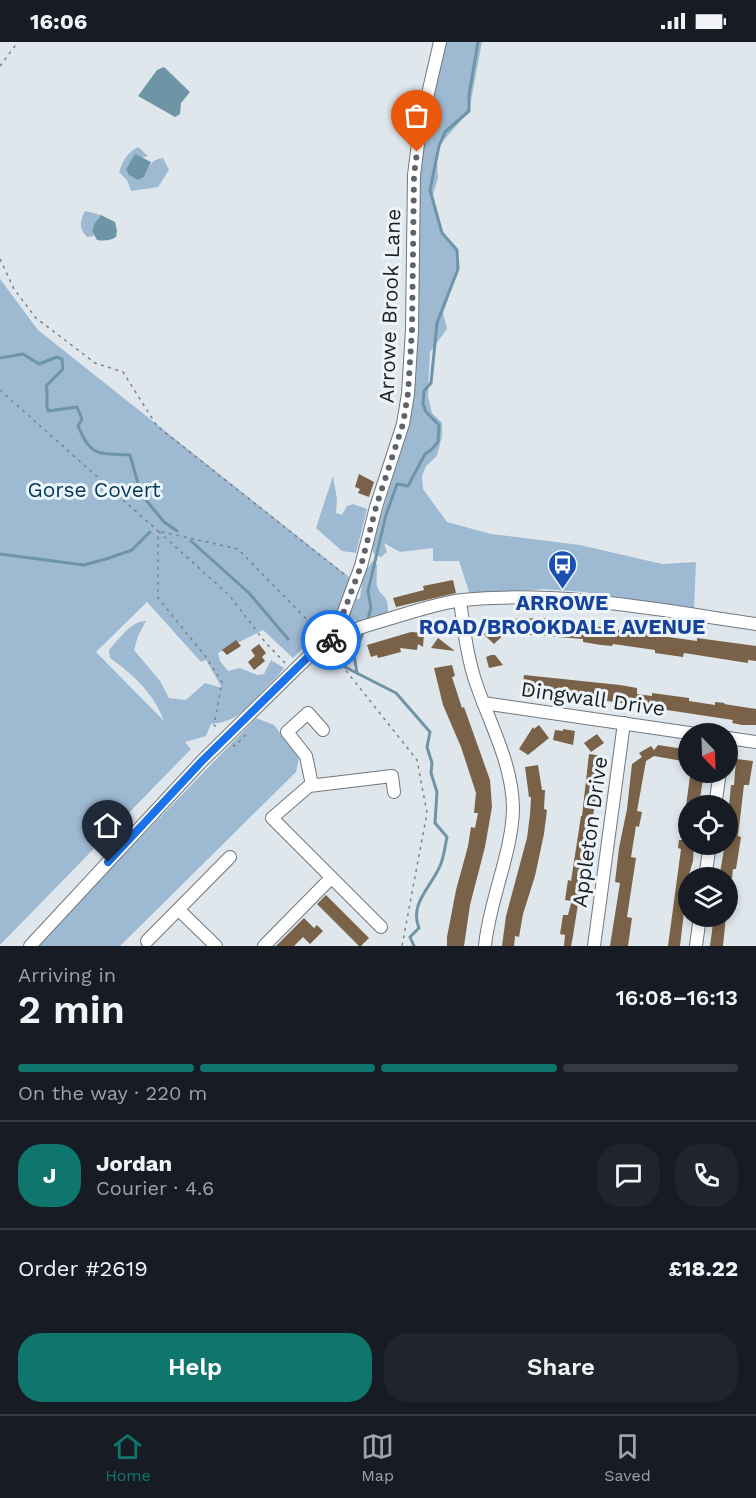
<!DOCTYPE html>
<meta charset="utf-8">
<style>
:root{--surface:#171b24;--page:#20242c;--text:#f1f3f6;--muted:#9ea1a6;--line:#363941;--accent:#0f766e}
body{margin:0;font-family:"Work Sans",sans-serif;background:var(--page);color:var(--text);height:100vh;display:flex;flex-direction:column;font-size:22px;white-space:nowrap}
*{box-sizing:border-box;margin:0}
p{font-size:20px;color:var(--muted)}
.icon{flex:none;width:33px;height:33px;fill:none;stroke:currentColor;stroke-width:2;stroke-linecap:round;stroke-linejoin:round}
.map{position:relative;height:904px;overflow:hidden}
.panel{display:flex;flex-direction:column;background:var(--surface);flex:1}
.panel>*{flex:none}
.needle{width:39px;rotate:157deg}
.fabs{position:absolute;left:678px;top:681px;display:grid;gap:12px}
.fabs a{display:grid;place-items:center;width:60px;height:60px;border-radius:50%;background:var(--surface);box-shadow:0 3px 9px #0003;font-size:30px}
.pin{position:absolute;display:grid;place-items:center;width:51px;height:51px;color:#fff;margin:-62px -26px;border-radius:50% 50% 50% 0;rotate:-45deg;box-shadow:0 0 6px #0007}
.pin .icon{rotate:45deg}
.courier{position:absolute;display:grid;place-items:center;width:60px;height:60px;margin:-30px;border:4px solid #1a73e8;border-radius:50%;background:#fff;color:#222;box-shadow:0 2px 8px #0007}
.headline em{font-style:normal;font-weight:600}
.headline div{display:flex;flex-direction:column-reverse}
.headline{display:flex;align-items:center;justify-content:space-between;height:102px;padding:0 18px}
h1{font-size:39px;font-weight:600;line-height:45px}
.bar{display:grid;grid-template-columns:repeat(4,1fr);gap:9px 6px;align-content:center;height:72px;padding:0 18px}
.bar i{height:8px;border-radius:4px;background:var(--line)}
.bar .active{background:var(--accent)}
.bar p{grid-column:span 4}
.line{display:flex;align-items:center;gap:15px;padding:0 18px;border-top:2px solid var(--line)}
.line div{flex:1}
.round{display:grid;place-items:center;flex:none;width:63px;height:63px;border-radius:24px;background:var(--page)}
.button{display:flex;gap:12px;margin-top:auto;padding:12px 18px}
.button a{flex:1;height:69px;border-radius:24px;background:var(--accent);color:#fff;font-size:24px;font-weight:600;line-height:69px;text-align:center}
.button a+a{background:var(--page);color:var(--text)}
.status{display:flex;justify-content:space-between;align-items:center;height:42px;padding:0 30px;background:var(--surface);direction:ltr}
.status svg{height:16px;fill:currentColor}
.tabs{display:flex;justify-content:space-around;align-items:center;height:84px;border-top:2px solid var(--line);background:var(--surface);font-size:16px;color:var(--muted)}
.tabs a{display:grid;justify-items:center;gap:3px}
.tabs .active{color:var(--accent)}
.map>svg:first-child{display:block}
.green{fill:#9ebad2;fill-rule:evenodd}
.water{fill:#6e95a6}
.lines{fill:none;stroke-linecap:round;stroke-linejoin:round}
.stream{stroke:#6e95a6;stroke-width:3}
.building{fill:#796247}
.minor-casing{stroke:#71787d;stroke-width:14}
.path{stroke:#7d8286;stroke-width:1.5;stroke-dasharray:3 4.5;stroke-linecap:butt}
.minor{stroke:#fff;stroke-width:12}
.done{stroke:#606468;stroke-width:6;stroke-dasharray:0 10.8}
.route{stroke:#1a73e8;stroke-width:8}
.labels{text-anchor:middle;stroke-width:6;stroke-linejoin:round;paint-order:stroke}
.street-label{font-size:21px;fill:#1b1e20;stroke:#ecf4fa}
.park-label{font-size:21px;fill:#003758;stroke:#ecf4fa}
.transit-label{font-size:21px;font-weight:bold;fill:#164399;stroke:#ecf4fa}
</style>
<div class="status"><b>16:06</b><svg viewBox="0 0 49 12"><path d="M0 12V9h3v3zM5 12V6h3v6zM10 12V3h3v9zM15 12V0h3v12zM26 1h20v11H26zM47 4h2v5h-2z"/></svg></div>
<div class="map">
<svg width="756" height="904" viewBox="0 0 756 904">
<rect width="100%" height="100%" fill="#dfe7ed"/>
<g class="green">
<path d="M444,0H482L469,69L439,104L437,120L438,136L432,155L442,191L457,208L458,227L443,271L447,287L430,310L428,354L432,371L442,381V394L437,414L426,424L422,434L423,447L447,480L491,492L580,503L662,522L696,520L694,566L584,550L543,547L470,553L459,519H433V506L400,510L384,501L387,510L381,515L374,512L371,505L410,382L414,348L420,130L424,96Z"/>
<path d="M138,105L148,114L142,116L135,113L126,127L144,135C149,125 151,117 163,116L169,128L158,145L131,149L127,138L119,130C123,118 127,111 138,105Z"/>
<path d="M85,169L101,173L94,182L92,189L94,194L87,195C78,186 80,179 85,169Z"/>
<path d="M0,237L38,288L349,535L354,542L357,558L360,556L363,532L373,519L377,523C377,529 376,537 377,543C379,555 389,551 388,570L359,581L352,576L311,598L293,616L263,588L218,611L220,619L228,629L240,626L257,633L264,632L271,618L284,626C279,633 274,638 268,644C248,664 241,679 211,682L206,694L185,700L191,707L0,903ZM147,560L201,620L206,618L222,646L205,641L186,658L169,656L160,639L134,608L138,594L146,579C131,579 119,597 109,608L110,616C134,633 154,652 164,679L96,610Z"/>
<path d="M333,434L337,457L336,471L342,473L347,464L353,462L367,467L356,511L342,509L316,486Z"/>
<path d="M256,676L274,683L299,716L296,730L120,904H36Z"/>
</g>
<g class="water">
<path d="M164,25L190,50L181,61L180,72L175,75L138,54L157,28Z"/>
<path d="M135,112L151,120L144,135L138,138L129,133L126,127Z"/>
<path d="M101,173L115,180L117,189L116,195C109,199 104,199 97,198L92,189L94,182Z"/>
</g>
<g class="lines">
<g class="stream">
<path d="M0,316L23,312L39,322L57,315L62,317L63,327L46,344C49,353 45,360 48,369L77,365L82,377L78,384C91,416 99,411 130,413L141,452L164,480L177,489"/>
<path d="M191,499L249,551L288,597"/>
<path d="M0,512L84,523L106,517L132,508L150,490"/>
<path d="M367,580L371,566L368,549L386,473L397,442L408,444L425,412L431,408L438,400L439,383L426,370L423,362L424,349L431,341L437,281L458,227L457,208L442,191L430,148L439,104L445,90L469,69V53L478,0"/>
<path d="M343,624L396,651L430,690L427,705L432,721L431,731L437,750L435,781L447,795C445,804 444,815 440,824C431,845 409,862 419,886L410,895L414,904"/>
<path d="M357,631L354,613L364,589"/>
</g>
</g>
<g class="building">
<path d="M359,432L374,440L369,455L358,451L360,447L355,445Z"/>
<path d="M453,538L456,551L396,565L393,556L424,548L423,544Z"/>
<path d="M497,576L509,588L494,602L482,591Z"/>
<path d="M545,576L625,589V587L646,589V591L668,595L697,599V596L756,604V619L748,618V621L684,611L683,615L655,611V608L613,602L612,604L601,603L583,600V597L521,592V587L510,588L509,577Z"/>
<path d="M411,590L424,591L423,605L418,602L417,608L400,606L401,610L378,616L377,613L371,615L367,603Z"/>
<path d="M438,596L455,609L431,606Z"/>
<path d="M236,598L241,604L227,613L222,608Z"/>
<path d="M259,602L266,611L262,615L265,619L254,628L248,620L255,614L251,608Z"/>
<path d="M491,613H495L503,623L489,626L486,615Z"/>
<path d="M452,623L455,634L452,635L462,666L464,665L490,738L492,765L485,805L470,863L464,904H447V895L456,848L468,804L471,785L475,786L478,771H474L476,751L461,705L443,663L434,626Z"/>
<path d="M524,633L620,643L637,646V652L652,654V651L689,656V659L715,663V660L725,661L724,662L756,667V683H742L732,681L733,678L581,655V657L546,652V654L526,652L522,650Z"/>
<path d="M539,683L549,696L528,713L519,707L533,685L534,687Z"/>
<path d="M563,687L575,689L573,703L553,698L555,688L563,689Z"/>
<path d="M597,692L604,701L591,710L584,701Z"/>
<path d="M658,703L684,707V711H688V720L654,714L646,719L637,769L642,770L639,785L636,784L631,815L636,816L627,875L632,876L628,904H610L620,841L615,840L619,806L627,767L632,722L642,715L639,711L651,704L654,708Z"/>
<path d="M589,712L602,714L585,828L583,827L577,860L565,858L568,838L571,839L581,774H582Z"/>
<path d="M736,717L753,719L749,743H744L738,794L741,795L736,827H733L732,836H719L725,802H728L729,764L731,743H734Z"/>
<path d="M538,723L542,748H545L544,767L547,768L544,792L535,834L523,872L519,895L515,894L514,904H502L506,874L527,796L530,773L531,755H529L525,725Z"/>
<path d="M690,734L703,736L699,764H686Z"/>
<path d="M683,783H688V802H694L693,819L688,836L680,904H668L681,807L678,806L679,798H682Z"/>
<path d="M326,853L369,896L361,904H359L317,862Z"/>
<path d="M571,861L578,862L573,894L571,904H564L565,893L560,892L563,873H568Z"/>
<path d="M714,874H726L723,904H710Z"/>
<path d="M304,876L314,886L317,883L323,889L310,902L303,895L294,904H276Z"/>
</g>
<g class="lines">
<defs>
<g id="minor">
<path d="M460,559C464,587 467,616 477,644C491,684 512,722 513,765C513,809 489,859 485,904"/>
<path d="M337,594L340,580L361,524L376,465L403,382L408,352L412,288L414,133L420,86L440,0"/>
<path d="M483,661L696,692"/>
<path d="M728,696L756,700"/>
<path d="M312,743L306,714L287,690L308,671L323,688"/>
<path d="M715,764L720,730"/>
<path d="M705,836L710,802"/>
<path d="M179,868L216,904"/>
<path d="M381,885L272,776L309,744L392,734L394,750"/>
<path d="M147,899L230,815"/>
<path d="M30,904L202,719L310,613C334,591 362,585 392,576C415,569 439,561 462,558C561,548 659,568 756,582"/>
<path d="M264,904L331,836"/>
<path d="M594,904L624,681"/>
<path d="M696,904L700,874"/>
</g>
</defs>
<use href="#minor" class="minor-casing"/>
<g class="path">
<path d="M0,24L18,0"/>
<path d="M0,217L14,247L36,276L95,321L123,330L157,384L345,533"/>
<path d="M0,348L158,489V556L206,615L222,640L214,683L218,686"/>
<path d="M332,611L417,718L427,771L402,904"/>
<path d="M285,621L265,600L229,553L158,489L238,507L321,592"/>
<path d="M233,703L235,704L248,690"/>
</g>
<use href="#minor" class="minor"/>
</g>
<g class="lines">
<path class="done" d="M331,598L337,594L340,580L361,524L376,465L403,382L408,351L412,288L414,133L417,110"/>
<path class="route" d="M108,820L202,719L310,613L331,598"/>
</g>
<defs>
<symbol id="bus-pin" viewBox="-11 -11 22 30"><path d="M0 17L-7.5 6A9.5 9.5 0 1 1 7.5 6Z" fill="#1a4fb4" stroke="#ecf4fa"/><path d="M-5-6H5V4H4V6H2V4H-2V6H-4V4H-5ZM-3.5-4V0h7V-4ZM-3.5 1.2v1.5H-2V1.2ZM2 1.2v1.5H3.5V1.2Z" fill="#fff"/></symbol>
</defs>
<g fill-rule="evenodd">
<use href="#bus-pin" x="546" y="506" width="33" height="45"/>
</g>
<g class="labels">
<g class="street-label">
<text transform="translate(390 264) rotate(-88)" y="7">Arrowe Brook Lane</text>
<text transform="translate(593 657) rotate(8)" y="7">Dingwall Drive</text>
<text transform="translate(590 790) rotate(-82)" y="7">Appleton Drive</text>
</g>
<g class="park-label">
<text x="94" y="455">Gorse Covert</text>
</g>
<g class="transit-label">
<text x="562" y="568">ARROWE<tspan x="562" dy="24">ROAD/BROOKDALE AVENUE</tspan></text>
</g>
</g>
</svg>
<div class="fabs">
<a><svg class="needle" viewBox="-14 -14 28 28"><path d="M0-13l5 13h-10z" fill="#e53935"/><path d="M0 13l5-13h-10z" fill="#9ea1a6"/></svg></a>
<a><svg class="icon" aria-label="locate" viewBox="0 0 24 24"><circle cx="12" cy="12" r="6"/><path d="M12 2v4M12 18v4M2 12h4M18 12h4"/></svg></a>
<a><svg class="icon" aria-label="layers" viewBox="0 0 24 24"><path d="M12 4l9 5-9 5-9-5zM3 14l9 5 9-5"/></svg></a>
</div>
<div class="pin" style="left:417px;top:110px;background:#ea580c"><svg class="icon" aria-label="bag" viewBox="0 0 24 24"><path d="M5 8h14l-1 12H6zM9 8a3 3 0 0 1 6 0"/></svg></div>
<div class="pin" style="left:108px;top:820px;background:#1f2937"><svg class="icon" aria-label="home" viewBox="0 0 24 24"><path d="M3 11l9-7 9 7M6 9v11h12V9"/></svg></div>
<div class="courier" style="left:331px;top:598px"><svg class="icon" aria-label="bike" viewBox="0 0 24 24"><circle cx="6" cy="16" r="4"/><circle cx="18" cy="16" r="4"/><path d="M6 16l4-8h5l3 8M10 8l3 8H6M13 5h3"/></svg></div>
</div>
<section class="panel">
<div class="headline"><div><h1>2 min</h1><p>Arriving in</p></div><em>16:08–16:13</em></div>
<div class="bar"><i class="active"></i><i class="active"></i><i class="active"></i><i></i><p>On the way · 220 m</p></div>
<div class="line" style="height:108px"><b class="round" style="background:var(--accent);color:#fff">J</b><div><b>Jordan</b><p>Courier · 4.6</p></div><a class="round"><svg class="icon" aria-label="chat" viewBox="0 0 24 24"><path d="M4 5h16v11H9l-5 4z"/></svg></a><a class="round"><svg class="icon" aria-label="phone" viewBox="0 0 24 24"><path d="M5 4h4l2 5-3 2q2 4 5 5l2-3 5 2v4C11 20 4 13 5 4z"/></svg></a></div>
<div class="line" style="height:78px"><div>Order #2619</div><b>£18.22</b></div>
<div class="button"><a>Help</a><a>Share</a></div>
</section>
<nav class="tabs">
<a class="active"><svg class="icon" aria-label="home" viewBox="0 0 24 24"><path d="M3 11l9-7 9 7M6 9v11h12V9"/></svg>Home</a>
<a><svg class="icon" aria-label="map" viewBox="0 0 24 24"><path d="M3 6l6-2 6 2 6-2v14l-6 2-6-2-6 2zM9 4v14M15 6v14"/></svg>Map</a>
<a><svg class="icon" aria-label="saved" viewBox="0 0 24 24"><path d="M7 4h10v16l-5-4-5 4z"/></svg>Saved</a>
</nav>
